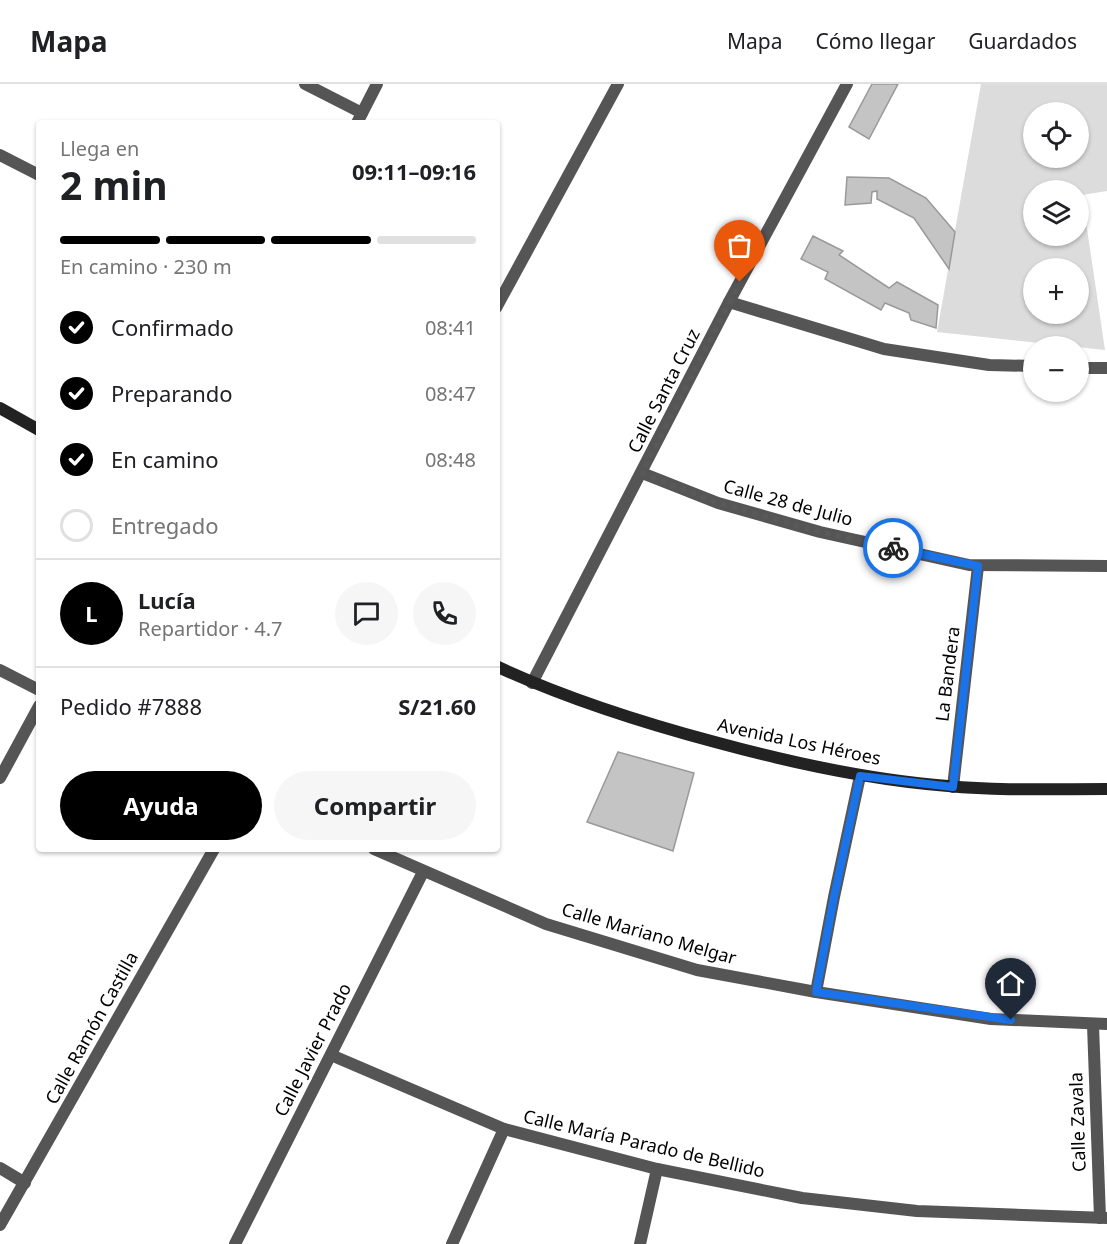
<!DOCTYPE html>
<html lang="es">
<meta charset="utf-8">
<style>
:root{--surface:#fff;--page:#f6f6f6;--text:#202124;--muted:#757577;--line:#e0e0e0;--accent:#000}
body{margin:0;font-family:"Noto Sans",sans-serif;background:var(--page);color:var(--text);height:100vh;display:flex;flex-direction:column;font-size:22px;white-space:nowrap}
*{box-sizing:border-box;margin:0}
p{font-size:20px;color:var(--muted)}
.icon{flex:none;width:33px;height:33px;fill:none;stroke:currentColor;stroke-width:2;stroke-linecap:round;stroke-linejoin:round}
.map{position:relative;flex:1;overflow:hidden}
.sheet{position:absolute;left:36px;top:36px;width:464px;height:732px;display:flex;flex-direction:column;background:var(--surface);border-radius:6px;box-shadow:0 2px 4px #0004}
.sheet>*{flex:none}
.fabs{position:absolute;left:1023px;top:18px;display:grid;gap:12px}
.fabs a{display:grid;place-items:center;width:66px;height:66px;border-radius:50%;background:var(--surface);box-shadow:0 2px 4px #0004;font-size:30px}
.pin{position:absolute;display:grid;place-items:center;width:51px;height:51px;color:#fff;margin:-62px -26px;border-radius:50% 50% 50% 0;rotate:-45deg;box-shadow:0 0 6px #0007}
.pin .icon{rotate:45deg}
.courier{position:absolute;display:grid;place-items:center;width:60px;height:60px;margin:-30px;border:4px solid #1a73e8;border-radius:50%;background:#fff;color:#222;box-shadow:0 2px 8px #0007}
.summary em{font-style:normal;font-weight:700}
.summary div{display:flex;flex-direction:column-reverse}
.summary{display:flex;align-items:center;justify-content:space-between;height:102px;padding:0 24px}
h1{font-size:39px;font-weight:700;line-height:45px}
.bar{display:grid;grid-template-columns:repeat(4,1fr);gap:9px 6px;align-content:center;height:72px;padding:0 24px}
.bar i{height:8px;border-radius:4px;background:var(--line)}
.bar .active{background:var(--accent)}
.bar p{grid-column:span 4}
.line{display:flex;align-items:center;gap:15px;padding:0 24px;border-top:2px solid var(--line)}
.line div{flex:1}
.round{display:grid;place-items:center;flex:none;width:63px;height:63px;border-radius:32px;background:var(--page)}
ol{padding:0 24px;list-style:none}
li{display:flex;align-items:center;gap:18px;height:66px}
li p{margin-inline-start:auto}
li .icon{padding:6px;border-radius:50%;background:var(--accent);color:#fff;stroke-width:4}
li:last-child{color:var(--muted)}
li i{width:33px;height:33px;border:3px solid var(--line);border-radius:50%}
.cta{display:flex;gap:12px;margin-top:auto;padding:12px 24px}
.cta a{flex:1;height:69px;border-radius:36px;background:var(--accent);color:#fff;font-size:24px;font-weight:700;line-height:69px;text-align:center}
.cta a+a{background:var(--page);color:var(--text)}
header{display:flex;align-items:center;gap:36px;box-sizing:border-box;height:84px;padding:0 30px;background:var(--surface);border-bottom:2px solid var(--line)}
header strong{font-size:28px}
nav{display:flex;gap:33px;margin-inline-start:auto;font-size:21px}
.map>svg:first-child{display:block}
.green{fill:#dcdcdc;fill-rule:evenodd}
.building{fill:#c4c4c4;stroke:#999;stroke-width:1.5}
.lines{fill:none;stroke-linecap:round;stroke-linejoin:round}
.street{stroke:#555;stroke-width:12}
.secondary{stroke:#222;stroke-width:12}
.done{stroke:#595959;stroke-width:6;stroke-dasharray:0 10.8}
.route{stroke:#1a73e8;stroke-width:8}
.labels{text-anchor:middle;stroke-width:5;stroke-linejoin:round;paint-order:stroke}
.street-label{font-size:18px;fill:#000;stroke:#fff}
</style>
<header>
<strong>Mapa</strong>
<nav><a>Mapa</a><a>Cómo llegar</a><a>Guardados</a></nav>
</header>
<div class="map">
<svg width="1107" height="1160" viewBox="0 0 1107 1160">
<rect width="100%" height="100%" fill="#fff"/>
<path class="green" d="M981,0H1107V107L1082,111L1105,266L937,248ZM1034,28H1078V74H1034ZM1034,106H1078V152H1034ZM1034,184H1078V230H1034Z"/>
<g class="building">
<path d="M872,0H898L869,55L849,43Z"/>
<path d="M847,93L889,94L926,114L955,148L949,185L914,134L877,115V107L872,108L871,119L845,121Z"/>
<path d="M813,152L843,167L839,171L889,204L897,198L938,221L936,244L911,236L909,229L885,219L881,226L825,195L828,188L801,175Z"/>
<path d="M618,668L694,689L673,767L587,738Z"/>
</g>
<g class="lines">
<g class="street">
<path d="M305,0L362,29"/>
<path d="M357,39L377,0"/>
<path d="M0,71L39,91"/>
<path d="M729,218L884,265L989,281L1034,282"/>
<path d="M496,224L618,0"/>
<path d="M1078,284H1107"/>
<path d="M642,389L718,419L820,448L969,481L1107,482"/>
<path d="M0,586L39,606"/>
<path d="M532,599L729,218L847,0"/>
<path d="M0,694L39,622"/>
<path d="M953,703L978,482"/>
<path d="M374,765L546,840L697,886L816,908L991,935L1107,940"/>
<path d="M816,908L834,813L860,692"/>
<path d="M1093,941L1100,1134"/>
<path d="M331,971L504,1045L657,1085L802,1114L917,1127L1107,1134"/>
<path d="M0,1084L25,1099"/>
<path d="M0,1141L214,765"/>
<path d="M235,1160L423,788"/>
<path d="M452,1160L504,1045"/>
<path d="M640,1160L657,1085"/>
</g>
<g class="secondary">
<path d="M0,324L39,346"/>
<path d="M496,582C567,615 640,638 715,658C792,679 869,696 948,702C1000,707 1054,705 1107,705"/>
</g>
</g>
<g class="lines">
<path class="done" d="M740,198L642,389L718,419L820,448L893,464"/>
<path class="route" d="M893,464L978,482L953,703L860,692L834,813L816,908L1011,936"/>
</g>
<g class="labels">
<g class="street-label">
<text transform="translate(664 307) rotate(-63)" y="6">Calle Santa Cruz</text>
<text transform="translate(788 419) rotate(15)" y="6">Calle 28 de Julio</text>
<text transform="translate(948 590) rotate(-83)" y="6">La Bandera</text>
<text transform="translate(799 658) rotate(12)" y="6">Avenida Los Héroes</text>
<text transform="translate(649 850) rotate(16)" y="6">Calle Mariano Melgar</text>
<text transform="translate(92 944) rotate(-61)" y="6">Calle Ramón Castilla</text>
<text transform="translate(313 966) rotate(-63)" y="6">Calle Javier Prado</text>
<text transform="translate(1078 1038) rotate(-92)" y="6">Calle Zavala</text>
<text transform="translate(644 1060) rotate(13)" y="6">Calle María Parado de Bellido</text>
</g>
</g>
</svg>
<div class="fabs">
<a><svg class="icon" aria-label="locate" viewBox="0 0 24 24"><circle cx="12" cy="12" r="6"/><path d="M12 2v4M12 18v4M2 12h4M18 12h4"/></svg></a>
<a><svg class="icon" aria-label="layers" viewBox="0 0 24 24"><path d="M12 4l9 5-9 5-9-5zM3 14l9 5 9-5"/></svg></a>
<a>+</a>
<a>−</a>
</div>
<div class="pin" style="left:740px;top:198px;background:#ea580c"><svg class="icon" aria-label="bag" viewBox="0 0 24 24"><path d="M5 8h14l-1 12H6zM9 8a3 3 0 0 1 6 0"/></svg></div>
<div class="pin" style="left:1011px;top:936px;background:#1f2937"><svg class="icon" aria-label="home" viewBox="0 0 24 24"><path d="M3 11l9-7 9 7M6 9v11h12V9"/></svg></div>
<div class="courier" style="left:893px;top:464px"><svg class="icon" aria-label="bike" viewBox="0 0 24 24"><circle cx="6" cy="16" r="4"/><circle cx="18" cy="16" r="4"/><path d="M6 16l4-8h5l3 8M10 8l3 8H6M13 5h3"/></svg></div>
<section class="sheet">
<div class="summary"><div><h1>2 min</h1><p>Llega en</p></div><em>09:11–09:16</em></div>
<div class="bar"><i class="active"></i><i class="active"></i><i class="active"></i><i></i><p>En camino · 230 m</p></div>
<ol>
<li><svg class="icon" aria-label="check" viewBox="0 0 24 24"><path d="M5 12l5 5 9-10"/></svg>Confirmado<p>08:41</p></li>
<li><svg class="icon" aria-label="check" viewBox="0 0 24 24"><path d="M5 12l5 5 9-10"/></svg>Preparando<p>08:47</p></li>
<li><svg class="icon" aria-label="check" viewBox="0 0 24 24"><path d="M5 12l5 5 9-10"/></svg>En camino<p>08:48</p></li>
<li><i></i>Entregado</li>
</ol>
<div class="line" style="height:108px"><b class="round" style="background:var(--accent);color:#fff">L</b><div><b>Lucía</b><p>Repartidor · 4.7</p></div><a class="round"><svg class="icon" aria-label="chat" viewBox="0 0 24 24"><path d="M4 5h16v11H9l-5 4z"/></svg></a><a class="round"><svg class="icon" aria-label="phone" viewBox="0 0 24 24"><path d="M5 4h4l2 5-3 2q2 4 5 5l2-3 5 2v4C11 20 4 13 5 4z"/></svg></a></div>
<div class="line" style="height:78px"><div>Pedido #7888</div><b>S/21.60</b></div>
<div class="cta"><a>Ayuda</a><a>Compartir</a></div>
</section>
</div>
